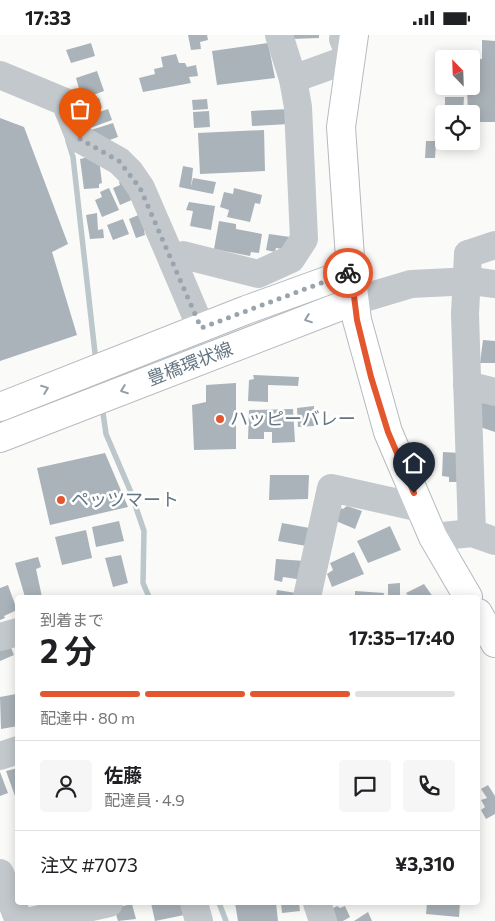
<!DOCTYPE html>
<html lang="ja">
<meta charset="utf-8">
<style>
:root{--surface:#fff;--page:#f6f6f6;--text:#202124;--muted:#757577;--line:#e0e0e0;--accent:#e4572e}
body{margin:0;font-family:Commissioner,"Noto Sans JP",sans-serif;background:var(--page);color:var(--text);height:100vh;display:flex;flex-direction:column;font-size:19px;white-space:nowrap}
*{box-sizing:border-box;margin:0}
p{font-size:16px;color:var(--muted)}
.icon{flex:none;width:28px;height:28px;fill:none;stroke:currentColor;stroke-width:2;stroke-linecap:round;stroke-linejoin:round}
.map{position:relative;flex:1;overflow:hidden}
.details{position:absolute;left:15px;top:560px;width:465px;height:310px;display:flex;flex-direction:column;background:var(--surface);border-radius:5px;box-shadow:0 2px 12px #0003}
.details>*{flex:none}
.needle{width:32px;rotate:337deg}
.controls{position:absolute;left:435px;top:15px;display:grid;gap:10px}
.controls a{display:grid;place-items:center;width:45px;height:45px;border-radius:5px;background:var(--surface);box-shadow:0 2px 12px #0003;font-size:25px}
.pin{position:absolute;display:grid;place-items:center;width:42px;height:42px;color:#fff;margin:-51px -21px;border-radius:50% 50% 50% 0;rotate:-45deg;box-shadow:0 0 5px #0007}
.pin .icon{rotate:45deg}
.courier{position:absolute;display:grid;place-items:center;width:50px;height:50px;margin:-25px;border:4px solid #e4572e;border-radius:50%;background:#fff;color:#222;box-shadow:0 1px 6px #0007}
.summary em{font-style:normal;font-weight:700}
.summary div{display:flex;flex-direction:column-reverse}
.summary{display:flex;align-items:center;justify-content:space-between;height:85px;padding:0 25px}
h1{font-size:32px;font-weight:700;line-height:38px}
.bar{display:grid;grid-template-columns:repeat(4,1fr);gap:8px 5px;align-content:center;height:60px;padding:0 25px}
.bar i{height:6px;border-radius:4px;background:var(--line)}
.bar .selected{background:var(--accent)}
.bar p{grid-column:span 4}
.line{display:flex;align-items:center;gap:12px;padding:0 25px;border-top:1px solid var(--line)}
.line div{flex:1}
.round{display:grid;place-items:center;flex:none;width:52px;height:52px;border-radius:5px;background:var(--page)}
.status{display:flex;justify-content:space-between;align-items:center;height:35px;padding:0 25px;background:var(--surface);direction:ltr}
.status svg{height:14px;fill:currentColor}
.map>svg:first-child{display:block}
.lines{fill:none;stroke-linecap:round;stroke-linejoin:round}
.stream{stroke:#bbc7cb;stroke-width:5.5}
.building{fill:#aab3b9}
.major-casing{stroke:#b5babe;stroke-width:30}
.minor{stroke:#c3c8cc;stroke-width:28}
.major{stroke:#fff;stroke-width:28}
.minor-bridge{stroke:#c3c8cc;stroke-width:28}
.oneway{stroke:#939fa8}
.done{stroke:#99a4ac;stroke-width:5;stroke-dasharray:0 9}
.route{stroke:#e4572e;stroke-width:6}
.poi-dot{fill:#e4572e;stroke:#fff;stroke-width:2}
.labels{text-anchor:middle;stroke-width:5;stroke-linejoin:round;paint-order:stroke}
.street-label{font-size:18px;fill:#657683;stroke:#fff}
.poi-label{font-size:18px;fill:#657683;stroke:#fff;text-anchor:start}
</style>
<div class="status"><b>17:33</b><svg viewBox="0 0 49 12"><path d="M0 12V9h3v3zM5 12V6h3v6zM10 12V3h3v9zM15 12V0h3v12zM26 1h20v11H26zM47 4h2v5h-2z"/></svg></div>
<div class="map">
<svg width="495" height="886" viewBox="0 0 495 886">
<rect width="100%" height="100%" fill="#fafaf8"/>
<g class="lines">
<g class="stream">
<path d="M68,106L73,122L96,327"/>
<path d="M102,371L106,399L130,455L144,496L143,548L149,562"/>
<path d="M219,868L226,886"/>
</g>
</g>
<g class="building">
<path d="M188,0H207L208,5L200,7L201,14L191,15Z"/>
<path d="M291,0H319V3L291,4Z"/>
<path d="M482,5L495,6V87H477V79H468L467,52L472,50V30L476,29L477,24H482Z"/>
<path d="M91,8L95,21L71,28L66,15Z"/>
<path d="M268,8L275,43L217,50L212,16Z"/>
<path d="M176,19L179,28H185L187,32L196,30L198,41L189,42L191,48L143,57L139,43L155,39L154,34L163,32L161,22Z"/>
<path d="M97,36L104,56L82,64L76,43Z"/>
<path d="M445,62H464L463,79H445Z"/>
<path d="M99,63L102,73L86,79L82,68Z"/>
<path d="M207,64L208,74L193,75L192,65Z"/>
<path d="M108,74L112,85L85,95V82Z"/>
<path d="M289,74V89L252,91L251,76Z"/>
<path d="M209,76L210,92L194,93L193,77Z"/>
<path d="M0,83L24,92L68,209L52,217L77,300L0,326Z"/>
<path d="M113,88L118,102L101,108L91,95Z"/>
<path d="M264,95L265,136L200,139L198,98Z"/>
<path d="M426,106H436L435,123H425Z"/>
<path d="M93,121L99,124L102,148L99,149V153L84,154L80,124Z"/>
<path d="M183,131L193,133L191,152L193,143L216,147L213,159L179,152Z"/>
<path d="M126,144L134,164L120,170L113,153L120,150L119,147Z"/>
<path d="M109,153L119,175L102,182L95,165L102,162L100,157Z"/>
<path d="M234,153L262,160L260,169L255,168L250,187L227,182L229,175L220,172L224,157L233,159Z"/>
<path d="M189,167L215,171L211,195L190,191L193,176L186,175Z"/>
<path d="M97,178L98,195L103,194L104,203L90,204L86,180Z"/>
<path d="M143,178L150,194L144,196L145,200L136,203L129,184Z"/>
<path d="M123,184L129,199L113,205L107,190Z"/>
<path d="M219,186L236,189V194L262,199L259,218L251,217L250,221L214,214Z"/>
<path d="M269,199L290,202L288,215L276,213L275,217L266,215Z"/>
<path d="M483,305L495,306V328H480Z"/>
<path d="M253,340L299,342L298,351L268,350V367L248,366L249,345L254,344Z"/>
<path d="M236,348V414L194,415L192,370L206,367V350Z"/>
<path d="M483,363L495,367V397L477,391L478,377Z"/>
<path d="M314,371V391L298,392L297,373Z"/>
<path d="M293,374L295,407L272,408V397H264V404H248L249,375Z"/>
<path d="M443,417L460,418V447H449V442L442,441Z"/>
<path d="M105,418L128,472L50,490L37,433Z"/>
<path d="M270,440H309L308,464L269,465Z"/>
<path d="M347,471L362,476L355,494L336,486L341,473L343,474Z"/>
<path d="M119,486L124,506L96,512L92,492Z"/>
<path d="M282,488L315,494L312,512L278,506Z"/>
<path d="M390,491L401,515L368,528L357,506Z"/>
<path d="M86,495L92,523L62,530L55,502Z"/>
<path d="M354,517L364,539L332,552L327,539L333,535L330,528Z"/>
<path d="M121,520L128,548L113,552L105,523Z"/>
<path d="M38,522L41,532L36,534L42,562H25L15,528Z"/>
<path d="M276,524L305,526L303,545L283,542L282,547L274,545Z"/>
<path d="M400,548V562H388V549Z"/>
<path d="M424,549L433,562H409L406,558Z"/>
<path d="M8,550L17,575L4,581L5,583L0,585V553Z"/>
<path d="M277,555L296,558L295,562H270V560L276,561Z"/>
<path d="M355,556L384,558L383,562H355Z"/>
<path d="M9,608L14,620L0,626V612Z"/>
<path d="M16,659L18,691L1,694L0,662Z"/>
<path d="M18,733V760L15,761L6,736Z"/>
<path d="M0,737L8,758L0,761Z"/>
<path d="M488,750L495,761V779L486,784L481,775L485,772L481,765L487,763L481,754Z"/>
<path d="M151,868H186L189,879L155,886Z"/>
<path d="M235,868H276L278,886H238Z"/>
<path d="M281,868H299L300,876L282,878Z"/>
<path d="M427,868H460L459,882L426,879Z"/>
<path d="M132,869L136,884L118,886L114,873Z"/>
<path d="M337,871L340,873L345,871L350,882L343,886H336L330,875Z"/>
<path d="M368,877L372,886H354Z"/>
</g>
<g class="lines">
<defs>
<g id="major">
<path d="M354,0L341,92L351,237L357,285L388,397L433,502L468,562"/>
<path d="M0,372L246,275L351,237"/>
<path d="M0,403L354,266"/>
<path d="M478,578L495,608"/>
</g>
</defs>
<use href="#major" class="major-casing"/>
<g class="minor">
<path d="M279,0L293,44L351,23L343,4"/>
<path d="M0,40L65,67L80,104L119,126L130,137L141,153L173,227"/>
<path d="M468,219L495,210"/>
<path d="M354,266L411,249L472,246L495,249"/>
<path d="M465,279L472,498"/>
<path d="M201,293L173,227L183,220L258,239L291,224L304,204L298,72L293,44"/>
<path d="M467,350L495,357"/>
<path d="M433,502L472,498L495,506"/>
<path d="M307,562L331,453L421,473"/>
<path d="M0,602L18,597"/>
<path d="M0,721L18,715"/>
<path d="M0,838L19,886"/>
<path d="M194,868L199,886"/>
<path d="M317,868L323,886"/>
<path d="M32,886L109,868"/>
</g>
<use href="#major" class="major"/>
<path class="minor-bridge" d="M465,279L468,219"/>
</g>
<defs><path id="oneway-chevron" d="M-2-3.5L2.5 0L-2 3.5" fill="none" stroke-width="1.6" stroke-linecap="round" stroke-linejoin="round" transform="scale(1.25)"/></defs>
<g class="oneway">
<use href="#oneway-chevron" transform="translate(308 284) rotate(159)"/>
<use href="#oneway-chevron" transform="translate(45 354) rotate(-21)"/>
<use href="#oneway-chevron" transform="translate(124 355) rotate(159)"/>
</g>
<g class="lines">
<path class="done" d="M80,104L119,126L140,153L201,293L348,238"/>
<path class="route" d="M348,238L351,237L357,285L371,342L388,397L414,458"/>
</g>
<g class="poi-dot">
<circle cx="220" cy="384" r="5"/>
<circle cx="61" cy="465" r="5"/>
</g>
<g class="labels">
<g class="street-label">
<text transform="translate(190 329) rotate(-21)" y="6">豊橋環状線</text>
</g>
<g class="poi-label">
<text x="230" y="390">ハッピーバレー</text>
<text x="71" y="471">ペッツマート</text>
</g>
</g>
</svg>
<div class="controls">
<a><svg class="needle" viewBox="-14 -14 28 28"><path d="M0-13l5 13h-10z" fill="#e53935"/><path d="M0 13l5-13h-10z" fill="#757577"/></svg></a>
<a><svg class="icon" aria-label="locate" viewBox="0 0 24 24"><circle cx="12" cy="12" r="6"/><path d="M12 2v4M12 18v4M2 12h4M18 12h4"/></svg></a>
</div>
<div class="pin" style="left:80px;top:104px;background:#ea580c"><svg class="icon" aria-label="bag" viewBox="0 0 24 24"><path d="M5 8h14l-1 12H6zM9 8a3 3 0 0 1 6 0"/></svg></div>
<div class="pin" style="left:414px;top:458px;background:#1f2937"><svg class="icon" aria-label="home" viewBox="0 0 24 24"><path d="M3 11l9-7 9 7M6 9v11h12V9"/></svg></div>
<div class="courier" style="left:348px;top:238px"><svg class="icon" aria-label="bike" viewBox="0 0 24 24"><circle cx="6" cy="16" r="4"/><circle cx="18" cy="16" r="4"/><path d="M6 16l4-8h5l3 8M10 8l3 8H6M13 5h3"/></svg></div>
<section class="details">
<div class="summary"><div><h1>2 分</h1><p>到着まで</p></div><em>17:35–17:40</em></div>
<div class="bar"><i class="selected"></i><i class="selected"></i><i class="selected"></i><i></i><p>配達中 · 80 m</p></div>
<div class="line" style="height:90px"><a class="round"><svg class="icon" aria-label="person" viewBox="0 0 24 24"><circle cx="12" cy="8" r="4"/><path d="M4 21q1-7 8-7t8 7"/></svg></a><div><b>佐藤</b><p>配達員 · 4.9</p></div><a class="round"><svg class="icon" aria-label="chat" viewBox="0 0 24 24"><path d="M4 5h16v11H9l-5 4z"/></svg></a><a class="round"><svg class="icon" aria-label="phone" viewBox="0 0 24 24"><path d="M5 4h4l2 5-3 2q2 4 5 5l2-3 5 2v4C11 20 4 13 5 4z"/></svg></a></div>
<div class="line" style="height:65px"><div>注文 #7073</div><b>¥3,310</b></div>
</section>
</div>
